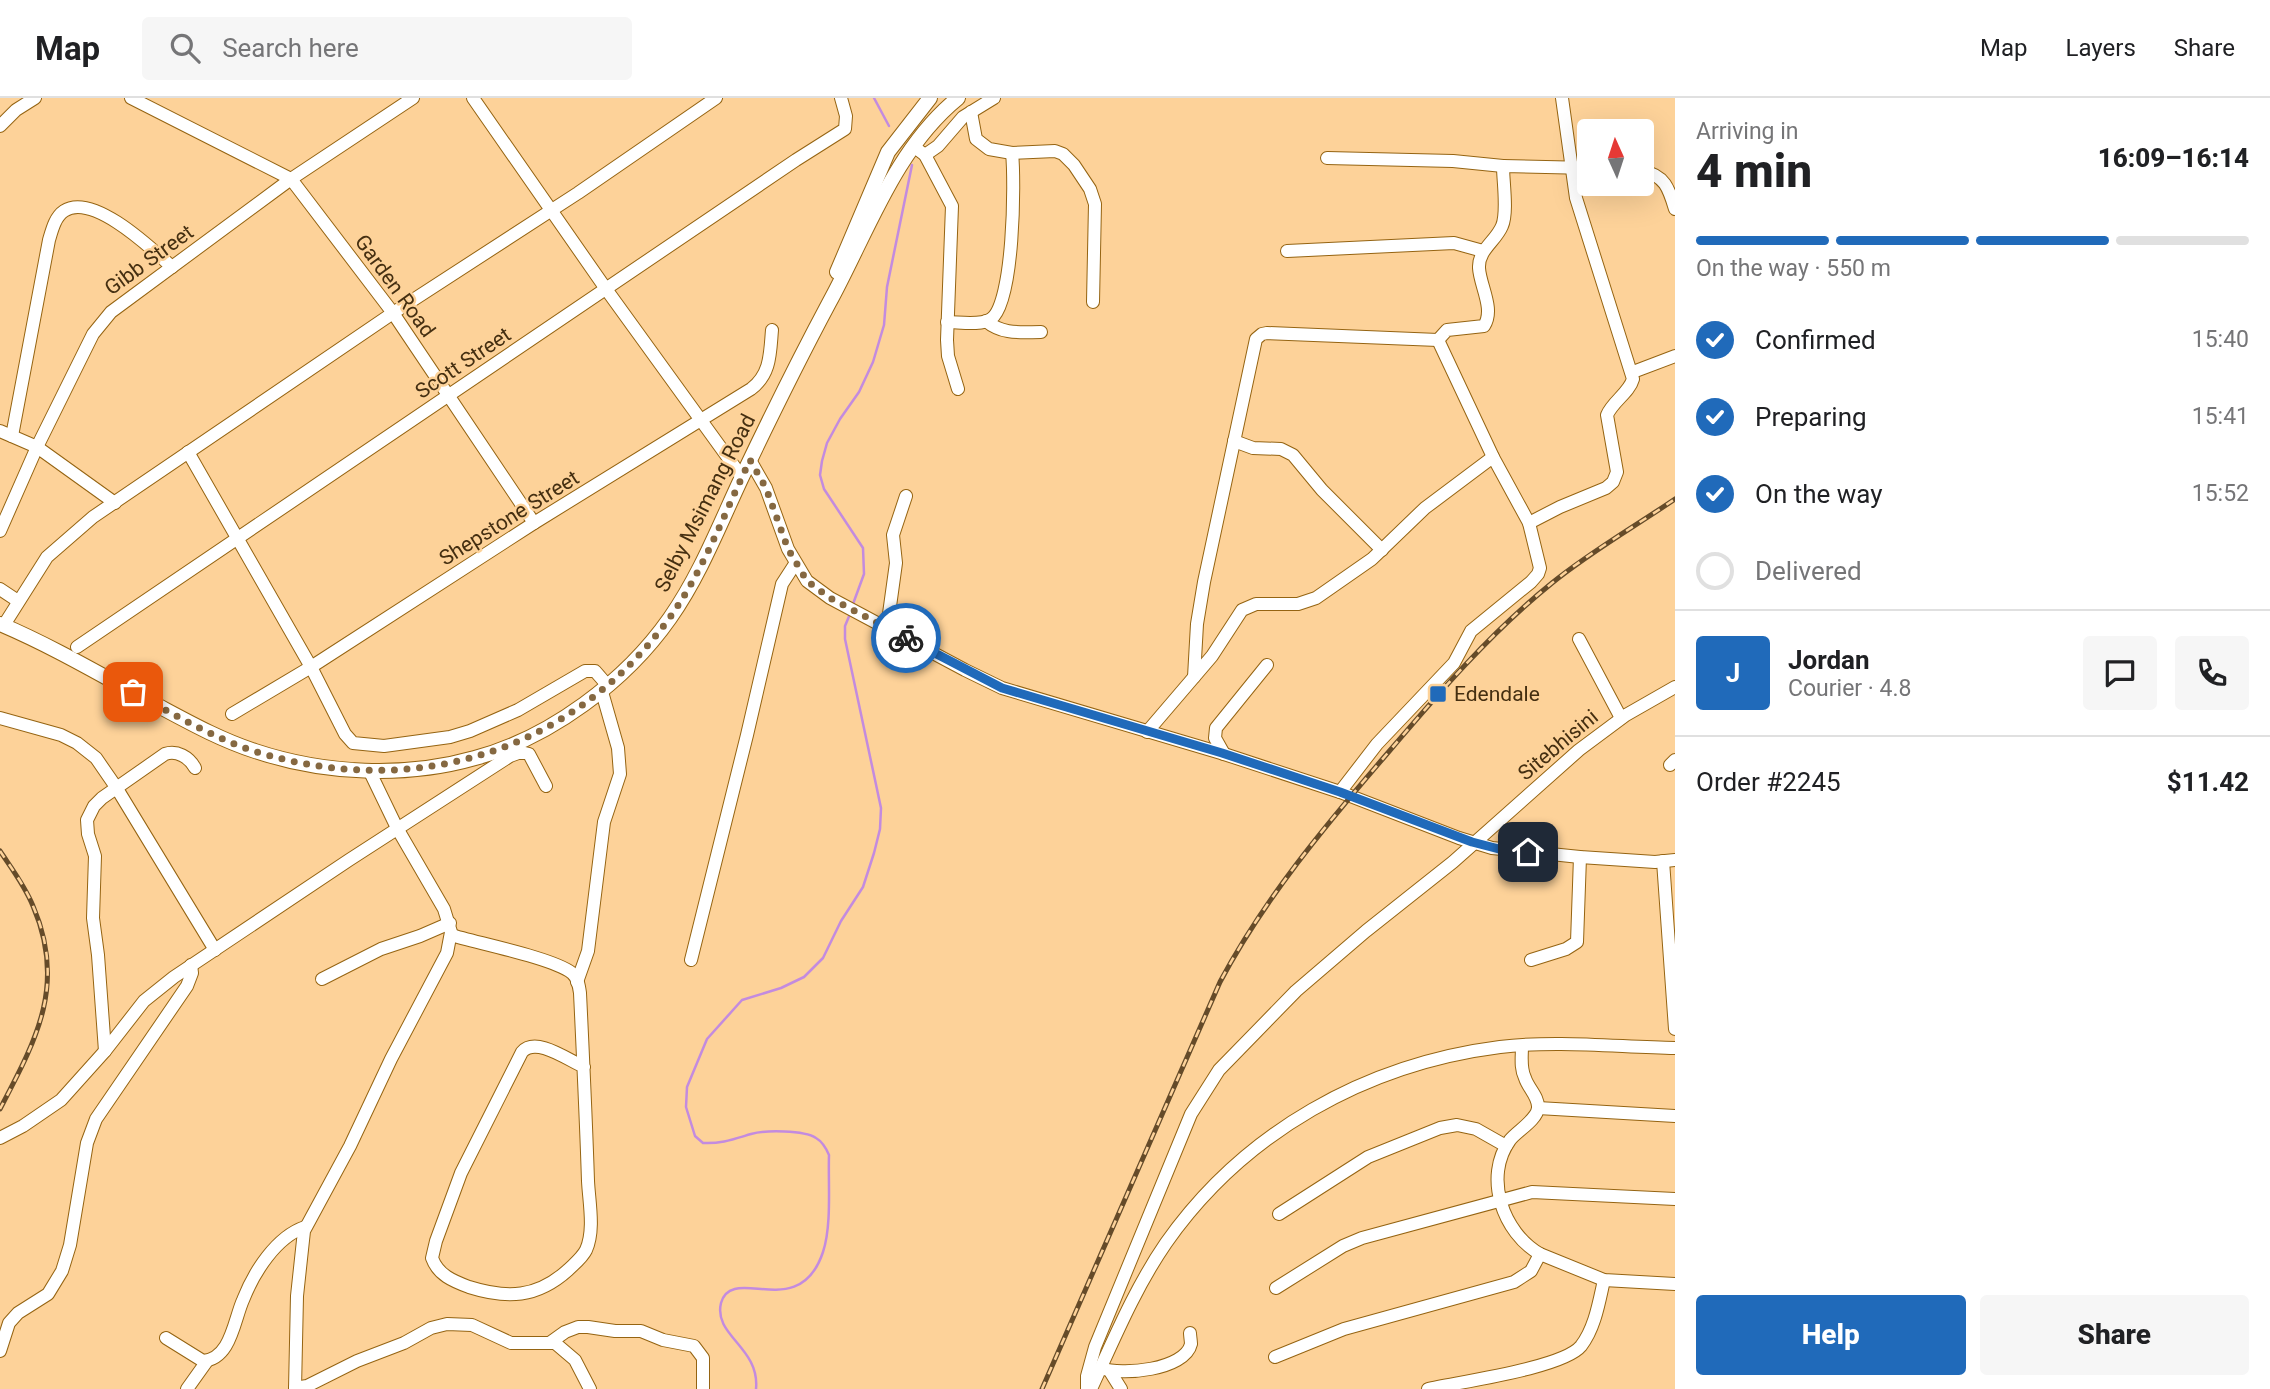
<!DOCTYPE html>
<meta charset="utf-8">
<style>
:root{--surface:#fff;--page:#f6f6f6;--text:#202124;--muted:#757577;--line:#e0e0e0;--accent:#206aba}
body{margin:0;font-family:Roboto,sans-serif;background:var(--page);color:var(--text);height:100vh;display:flex;flex-direction:column;font-size:26px;white-space:nowrap}
*{box-sizing:border-box;margin:0}
p{font-size:23px;color:var(--muted)}
.icon{flex:none;width:38px;height:38px;fill:none;stroke:currentColor;stroke-width:2;stroke-linecap:round;stroke-linejoin:round}
.map{position:relative;flex:1;overflow:hidden}
.panel{display:flex;flex-direction:column;background:var(--surface);width:595px}
.panel>*{flex:none}
.needle{width:46px;rotate:357deg}
.tools{position:absolute;left:1577px;top:21px;display:grid;gap:14px}
.tools a{display:grid;place-items:center;width:77px;height:77px;border-radius:7px;background:var(--surface);box-shadow:0 7px 28px #0002;font-size:35px}
.pin{position:absolute;display:grid;place-items:center;width:60px;height:60px;color:#fff;margin:-30px;border-radius:14px;box-shadow:0 4px 10px #0006}
.courier{position:absolute;display:grid;place-items:center;width:70px;height:70px;margin:-35px;border:5px solid #206aba;border-radius:50%;background:#fff;color:#222;box-shadow:0 2px 9px #0007}
.summary em{font-style:normal;font-weight:800}
.summary div{display:flex;flex-direction:column-reverse}
.summary{display:flex;align-items:center;justify-content:space-between;height:119px;padding:0 21px}
h1{font-size:46px;font-weight:800;line-height:52px}
.bar{display:grid;grid-template-columns:repeat(4,1fr);gap:10px 7px;align-content:center;height:84px;padding:0 21px}
.bar i{height:9px;border-radius:5px;background:var(--line)}
.bar .selected{background:var(--accent)}
.bar p{grid-column:span 4}
.line{display:flex;align-items:center;gap:18px;padding:0 21px;border-top:2px solid var(--line)}
.line div{flex:1}
.round{display:grid;place-items:center;flex:none;width:74px;height:74px;border-radius:7px;background:var(--page)}
ol{padding:0 21px;list-style:none}
li{display:flex;align-items:center;gap:21px;height:77px}
li p{margin-inline-start:auto}
li .icon{padding:7px;border-radius:50%;background:var(--accent);color:#fff;stroke-width:4}
li:last-child{color:var(--muted)}
li i{width:38px;height:38px;border:4px solid var(--line);border-radius:50%}
.action{display:flex;gap:14px;margin-top:auto;padding:14px 21px}
.action a{flex:1;height:80px;border-radius:7px;background:var(--accent);color:#fff;font-size:28px;font-weight:800;line-height:80px;text-align:center}
.action a+a{background:var(--page);color:var(--text)}
header{display:flex;align-items:center;gap:42px;box-sizing:border-box;height:98px;padding:0 35px;background:var(--surface);border-bottom:2px solid var(--line)}
header strong{font-size:33px}
nav{display:flex;gap:38px;margin-inline-start:auto;font-size:24px}
.search{width:490px;height:63px;background:var(--page);display:flex;align-items:center;gap:18px;box-sizing:border-box;padding:0 24px;border-radius:7px;color:var(--muted);font-size:26px}
main{display:flex;flex:1;min-height:0}
.map>svg:first-child{display:block}
.lines{fill:none;stroke-linecap:round;stroke-linejoin:round}
.stream{stroke:#c38bdf;stroke-width:2.5}
.minor-casing{stroke:#956412;stroke-width:14}
.major-casing{stroke:#956412;stroke-width:16}
.minor{stroke:#fff;stroke-width:12}
.major{stroke:#fff;stroke-width:14}
.rail-casing{stroke:#654b29;stroke-width:5}
.rail{stroke:#fdd299;stroke-width:2.5;stroke-dasharray:8;stroke-linecap:butt}
.done{stroke:#856841;stroke-width:7;stroke-dasharray:0 12.6}
.route{stroke:#206aba;stroke-width:9}
.poi-dot{fill:#206aba;stroke:#fdd299;stroke-width:2.5}
.labels{text-anchor:middle;stroke-width:5;stroke-linejoin:round;paint-order:stroke}
.street-label{font-size:21px;fill:#452f11;stroke:#fdd299}
.poi-label{font-size:21px;fill:#452f11;stroke:#fdd299;text-anchor:start}
</style>
<header>
<strong>Map</strong>
<div class="search"><svg class="icon" aria-label="search" viewBox="0 0 24 24"><circle cx="10" cy="10" r="6"/><path d="M15 15l6 6"/></svg>Search here</div>
<nav><a>Map</a><a>Layers</a><a>Share</a></nav>
</header>
<main>
<div class="map">
<svg width="1675" height="1291" viewBox="0 0 1675 1291">
<rect width="100%" height="100%" fill="#fdd299"/>
<g class="lines">
<g class="stream">
<path d="M874,0L889,28"/>
<path d="M853,506L864,476L863,450L824,391L820,377L822,363L827,345L840,321L859,294L873,264L884,227L887,189L912,67"/>
<path d="M756,1291C760,1249 713,1238 721,1205C732,1165 799,1226 823,1154C832,1127 828,1085 829,1057C826,1050 823,1044 816,1040C804,1032 765,1032 751,1036C734,1041 721,1046 703,1045L695,1038L686,1009L687,989L707,941L742,902L781,890L804,879L823,860L841,823L863,789L874,755L880,731L881,710L845,541V528L850,516"/>
</g>
<defs>
<g id="minor">
<path d="M131,0L291,81L393,215L534,425"/>
<path d="M473,0L606,191L742,379"/>
<path d="M971,14L976,41L989,51L1012,55L1055,53L1063,56L1074,67L1090,91L1095,106L1093,204"/>
<path d="M0,28L16,12L35,0"/>
<path d="M913,48L925,57L952,108L947,242L948,258L958,291"/>
<path d="M925,57L938,48L963,19L994,0"/>
<path d="M1327,60L1453,63L1503,68"/>
<path d="M1642,73C1665,77 1669,91 1675,111"/>
<path d="M1287,153L1454,145L1483,153"/>
<path d="M986,223C1003,237 1021,234 1041,234"/>
<path d="M947,224C959,224 981,228 991,221C1014,205 1015,83 1012,55"/>
<path d="M1438,242L1447,232L1484,228C1495,211 1480,188 1479,170C1478,152 1496,143 1502,128C1508,114 1503,84 1503,68L1589,70"/>
<path d="M1633,274L1675,258"/>
<path d="M0,333L37,349L115,405"/>
<path d="M12,338L49,142C52,132 55,119 64,113C93,94 152,151 172,169"/>
<path d="M1234,343L1253,350L1281,351L1293,357L1322,392L1382,452"/>
<path d="M188,354L311,569L345,636L353,645L384,648L450,639L470,633L518,612L585,573H595L608,588"/>
<path d="M750,362L766,390L788,451L807,483L830,500L965,572L1002,590L1221,655L1340,694L1459,740L1492,750L1580,759L1655,764L1675,762"/>
<path d="M1529,425L1560,409L1606,390L1613,384L1617,374L1607,317C1613,303 1629,295 1633,281L1576,100L1562,0"/>
<path d="M0,433L37,349L93,236L111,214L291,81L413,0"/>
<path d="M0,491L18,503"/>
<path d="M4,527L47,459L93,419L393,215L578,95L716,0"/>
<path d="M887,530L896,465L893,437L906,398"/>
<path d="M1579,541L1621,620"/>
<path d="M77,549L796,62L845,31L846,18L841,0"/>
<path d="M1194,579L1197,526L1204,484L1256,241L1262,236L1267,235L1438,242"/>
<path d="M232,616L311,569L534,425L751,291C771,276 770,255 772,232"/>
<path d="M0,620L61,637L77,645L96,660L116,689L215,852"/>
<path d="M1147,634L1212,558L1242,512L1256,506H1298L1316,500L1372,461L1425,410L1493,359"/>
<path d="M1224,656L1215,640L1216,630L1267,567"/>
<path d="M1670,667L1675,662"/>
<path d="M1340,694L1377,646L1454,565L1471,533L1531,484L1538,476L1540,470L1529,425L1493,359L1438,242"/>
<path d="M1663,763L1675,931"/>
<path d="M451,837C477,845 553,860 572,875C578,880 579,888 580,895C583,958 586,1020 588,1083C589,1104 595,1132 586,1152C582,1160 574,1166 568,1172C537,1200 507,1201 469,1189C453,1183 438,1177 432,1160L436,1143L461,1075L522,954C536,938 568,962 584,969"/>
<path d="M691,862L747,637L782,486L795,466"/>
<path d="M1531,862L1566,851L1577,844L1580,759"/>
<path d="M322,881L381,851L420,838L450,825"/>
<path d="M577,884L588,853L604,724L620,676L618,650L602,594"/>
<path d="M1522,948C1522,959 1520,970 1525,980C1528,990 1539,999 1538,1010C1537,1022 1517,1033 1510,1042C1483,1079 1503,1135 1540,1156L1604,1182L1675,1186"/>
<path d="M105,953L98,857L93,820L95,758L88,736L87,722L94,708L102,700L165,656C177,652 189,659 195,670"/>
<path d="M1538,1010L1675,1018"/>
<path d="M0,1040L23,1028L61,1002L105,953L144,903L174,879L349,762L510,658L521,654L529,656L546,688"/>
<path d="M1279,1116L1368,1059L1440,1030L1457,1027L1476,1031L1506,1048"/>
<path d="M1276,1190L1343,1148L1362,1140L1532,1094L1675,1101"/>
<path d="M166,1240L203,1263C231,1261 234,1222 243,1202C254,1174 276,1139 305,1129"/>
<path d="M551,1244L565,1234L578,1229H588L615,1233H641L663,1242L694,1248L703,1260V1291"/>
<path d="M0,1253L9,1225L18,1215L48,1196L62,1173L70,1147L87,1045L96,1021L187,888L192,875L191,867"/>
<path d="M1275,1259L1344,1231L1514,1184L1531,1173L1540,1156"/>
<path d="M1101,1270C1121,1278 1185,1272 1191,1246C1191,1244 1190,1237 1190,1235"/>
<path d="M1111,1275L1121,1291"/>
<path d="M295,1290L307,1288L357,1263L404,1245L431,1230L447,1226L472,1227L511,1245H555L575,1262L590,1291"/>
<path d="M187,1291L207,1263"/>
<path d="M295,1291L297,1198L304,1133L350,1048L391,961L447,855L451,834L444,811L397,730L369,672"/>
<path d="M1087,1291V1278L1095,1249L1191,1016L1219,972L1296,893L1366,833L1453,764L1579,652L1626,617L1675,589"/>
<path d="M1091,1291C1114,1241 1135,1190 1166,1145C1244,1034 1366,966 1500,949C1557,942 1617,949 1675,950"/>
<path d="M1428,1291C1459,1284 1563,1270 1581,1248C1595,1230 1599,1204 1604,1182"/>
</g>
<g id="major">
<path d="M837,174L888,54L930,0"/>
<path d="M0,526C52,548 101,577 151,604C185,622 218,641 255,653C324,676 405,680 475,660C550,640 626,583 670,520C700,477 719,428 741,381C769,322 798,263 829,205C867,136 894,52 958,0"/>
</g>
</defs>
<use href="#minor" class="minor-casing"/>
<use href="#major" class="major-casing"/>
<use href="#minor" class="minor"/>
<use href="#major" class="major"/>
<defs>
<g id="rail">
<path d="M0,753C12,771 25,788 33,808C67,887 36,942 0,1011"/>
<path d="M1042,1291L1220,884C1264,801 1325,728 1386,657C1438,596 1490,535 1552,485C1590,454 1634,429 1675,401"/>
</g>
</defs>
<use href="#rail" class="rail-casing"/>
<use href="#rail" class="rail"/>
</g>
<g class="lines">
<path class="done" d="M133,594C173,616 213,640 257,654C413,702 570,655 668,522C703,474 724,416 750,362L766,390L788,451L807,483L830,500L906,540"/>
<path class="route" d="M906,540L1002,590L1222,655L1340,694L1472,744L1499,751L1528,754"/>
</g>
<rect class="poi-dot" x="1429" y="587" width="18" height="18" rx="3.5"/>
<g class="labels">
<g class="street-label">
<text transform="translate(149 162) rotate(-36)" y="7">Gibb Street</text>
<text transform="translate(395 188) rotate(54)" y="7">Garden Road</text>
<text transform="translate(463 265) rotate(-34)" y="7">Scott Street</text>
<text transform="translate(705 405) rotate(-63)" y="7">Selby Msimang Road</text>
<text transform="translate(509 420) rotate(-32)" y="7">Shepstone Street</text>
<text transform="translate(1558 647) rotate(-40)" y="7">Sitebhisini</text>
</g>
<g class="poi-label">
<text x="1454" y="603">Edendale</text>
</g>
</g>
</svg>
<div class="tools">
<a><svg class="needle" viewBox="-14 -14 28 28"><path d="M0-13l5 13h-10z" fill="#e53935"/><path d="M0 13l5-13h-10z" fill="#757577"/></svg></a>
</div>
<div class="pin" style="left:133px;top:594px;background:#ea580c"><svg class="icon" aria-label="bag" viewBox="0 0 24 24"><path d="M5 8h14l-1 12H6zM9 8a3 3 0 0 1 6 0"/></svg></div>
<div class="pin" style="left:1528px;top:754px;background:#1f2937"><svg class="icon" aria-label="home" viewBox="0 0 24 24"><path d="M3 11l9-7 9 7M6 9v11h12V9"/></svg></div>
<div class="courier" style="left:906px;top:540px"><svg class="icon" aria-label="bike" viewBox="0 0 24 24"><circle cx="6" cy="16" r="4"/><circle cx="18" cy="16" r="4"/><path d="M6 16l4-8h5l3 8M10 8l3 8H6M13 5h3"/></svg></div>
</div>
<section class="panel">
<div class="summary"><div><h1>4 min</h1><p>Arriving in</p></div><em>16:09–16:14</em></div>
<div class="bar"><i class="selected"></i><i class="selected"></i><i class="selected"></i><i></i><p>On the way · 550 m</p></div>
<ol>
<li><svg class="icon" aria-label="check" viewBox="0 0 24 24"><path d="M5 12l5 5 9-10"/></svg>Confirmed<p>15:40</p></li>
<li><svg class="icon" aria-label="check" viewBox="0 0 24 24"><path d="M5 12l5 5 9-10"/></svg>Preparing<p>15:41</p></li>
<li><svg class="icon" aria-label="check" viewBox="0 0 24 24"><path d="M5 12l5 5 9-10"/></svg>On the way<p>15:52</p></li>
<li><i></i>Delivered</li>
</ol>
<div class="line" style="height:126px"><b class="round" style="background:var(--accent);color:#fff">J</b><div><b>Jordan</b><p>Courier · 4.8</p></div><a class="round"><svg class="icon" aria-label="chat" viewBox="0 0 24 24"><path d="M4 5h16v11H9l-5 4z"/></svg></a><a class="round"><svg class="icon" aria-label="phone" viewBox="0 0 24 24"><path d="M5 4h4l2 5-3 2q2 4 5 5l2-3 5 2v4C11 20 4 13 5 4z"/></svg></a></div>
<div class="line" style="height:91px"><div>Order #2245</div><b>$11.42</b></div>
<div class="action"><a>Help</a><a>Share</a></div>
</section>
</main>
